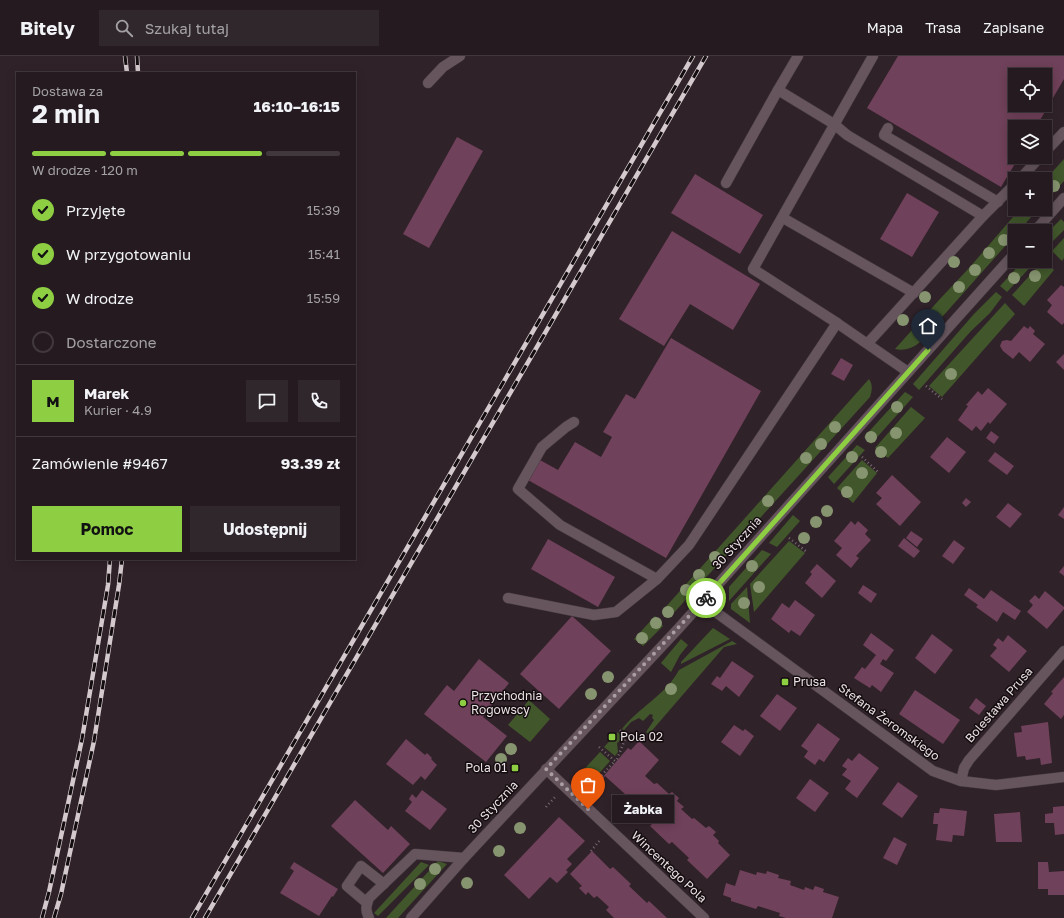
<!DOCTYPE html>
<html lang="pl">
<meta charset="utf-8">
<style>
:root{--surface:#241a1f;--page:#30272c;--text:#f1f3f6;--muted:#a3a1a4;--line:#41383d;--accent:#8ece43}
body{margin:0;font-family:"Golos Text",sans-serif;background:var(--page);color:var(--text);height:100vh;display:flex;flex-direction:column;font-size:15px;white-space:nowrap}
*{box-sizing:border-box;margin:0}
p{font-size:13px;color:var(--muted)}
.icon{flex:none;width:22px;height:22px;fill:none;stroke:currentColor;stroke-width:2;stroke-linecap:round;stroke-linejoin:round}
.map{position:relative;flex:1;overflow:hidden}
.drawer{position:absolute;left:16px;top:16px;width:340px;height:488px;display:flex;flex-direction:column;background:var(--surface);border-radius:0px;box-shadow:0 2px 10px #0003,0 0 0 1px var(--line)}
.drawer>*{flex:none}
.buttons{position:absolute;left:1008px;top:12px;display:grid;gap:8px}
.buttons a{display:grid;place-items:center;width:44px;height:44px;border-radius:0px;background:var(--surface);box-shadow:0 2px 10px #0003,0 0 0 1px var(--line);font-size:20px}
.pin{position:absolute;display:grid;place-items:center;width:34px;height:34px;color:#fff;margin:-41px -17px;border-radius:50% 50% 50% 0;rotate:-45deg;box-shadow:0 0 4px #0007}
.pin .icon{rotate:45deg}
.courier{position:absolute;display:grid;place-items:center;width:40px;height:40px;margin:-20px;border:3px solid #8ece43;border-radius:50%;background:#fff;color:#222;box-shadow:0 1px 5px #0007}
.bubble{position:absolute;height:28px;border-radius:0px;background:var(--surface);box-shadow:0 2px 10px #0003,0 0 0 1px var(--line);font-size:13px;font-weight:700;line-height:28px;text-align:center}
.overview em{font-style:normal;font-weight:700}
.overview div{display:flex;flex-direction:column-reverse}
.overview{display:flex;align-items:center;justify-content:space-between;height:68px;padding:0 16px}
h1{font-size:26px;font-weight:700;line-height:30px}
.bar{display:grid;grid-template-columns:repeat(4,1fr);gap:6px 4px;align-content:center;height:48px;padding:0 16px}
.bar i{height:5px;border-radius:3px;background:var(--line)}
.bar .on{background:var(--accent)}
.bar p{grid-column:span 4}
.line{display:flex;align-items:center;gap:10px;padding:0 16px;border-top:1px solid var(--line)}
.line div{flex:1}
.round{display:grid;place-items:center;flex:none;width:42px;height:42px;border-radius:0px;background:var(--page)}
ol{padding:0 16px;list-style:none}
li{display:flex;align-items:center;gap:12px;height:44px}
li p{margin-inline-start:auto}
li .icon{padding:4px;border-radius:50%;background:var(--accent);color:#111;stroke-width:4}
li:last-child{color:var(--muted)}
li i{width:22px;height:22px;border:2px solid var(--line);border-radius:50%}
.button{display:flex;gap:8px;margin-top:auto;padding:8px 16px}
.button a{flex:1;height:46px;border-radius:0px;background:var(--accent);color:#111;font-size:16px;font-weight:700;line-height:46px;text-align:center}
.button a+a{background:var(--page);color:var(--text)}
header{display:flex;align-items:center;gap:24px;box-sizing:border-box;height:56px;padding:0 20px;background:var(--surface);border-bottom:1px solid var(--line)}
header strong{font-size:19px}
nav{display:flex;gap:22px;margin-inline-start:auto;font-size:14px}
.search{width:280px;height:36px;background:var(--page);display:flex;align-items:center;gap:10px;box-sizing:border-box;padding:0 14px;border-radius:0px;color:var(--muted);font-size:15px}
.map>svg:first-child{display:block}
.green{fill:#41572b}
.building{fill:#70415a;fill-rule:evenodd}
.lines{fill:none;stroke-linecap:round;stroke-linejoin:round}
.minor-casing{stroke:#4a3e45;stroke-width:11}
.path{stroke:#766a70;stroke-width:2.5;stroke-dasharray:1 3;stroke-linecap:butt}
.minor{stroke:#66555d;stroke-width:10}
.rail-casing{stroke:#d4cace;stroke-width:4.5}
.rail{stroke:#140d10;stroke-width:3;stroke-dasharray:9;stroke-linecap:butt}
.tree{fill:#86946f}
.done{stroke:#aa9ea3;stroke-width:4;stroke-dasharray:0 7.2}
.route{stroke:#8ece43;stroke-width:5}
.poi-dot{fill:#8ece43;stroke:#140d10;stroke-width:1.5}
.labels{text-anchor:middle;stroke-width:3;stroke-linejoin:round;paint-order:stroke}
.street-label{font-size:12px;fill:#ebe1e5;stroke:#140d10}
.poi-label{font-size:12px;fill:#ebe1e5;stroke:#140d10;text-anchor:start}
</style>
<header>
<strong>Bitely</strong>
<div class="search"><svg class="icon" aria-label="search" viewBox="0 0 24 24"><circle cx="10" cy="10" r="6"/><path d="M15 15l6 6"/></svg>Szukaj tutaj</div>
<nav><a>Mapa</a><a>Trasa</a><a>Zapisane</a></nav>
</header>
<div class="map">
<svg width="1064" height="862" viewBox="0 0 1064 862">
<rect width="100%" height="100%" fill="#302229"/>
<g class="green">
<path d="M1064,103V125L1047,144L1045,143V124Z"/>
<path d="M1020,153H1038L1019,175H1015V179L919,287C911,293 904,295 895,293L939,244L970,211Z"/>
<path d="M1061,163L1064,166V174L1046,192L1045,191V179Z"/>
<path d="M1064,182V202L1062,205L1052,195Z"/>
<path d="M1023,205H1036L1007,236L1000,230Z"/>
<path d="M1043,205H1045L1054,214L1024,250L1012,239Z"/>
<path d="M996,236L1002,241L990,257L971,275L919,334L913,328L974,258Z"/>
<path d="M1005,247L1015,258L942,341L929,330Z"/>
<path d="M869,323C873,329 872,334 870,341L671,560L663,554Z"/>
<path d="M905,336L913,341L871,388L864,381Z"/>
<path d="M911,351L925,362L888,402L875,392Z"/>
<path d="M857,389L865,394L834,428L828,421Z"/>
<path d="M862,404L877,417L853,447L837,432Z"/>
<path d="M793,459L800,465L777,491L769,487Z"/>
<path d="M789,485L805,497L754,556L750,528Z"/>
<path d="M762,494L771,498L729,545V531Z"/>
<path d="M747,531L750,567L731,553V548Z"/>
<path d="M655,560L663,570L643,590L634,583Z"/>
<path d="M713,572L730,583L681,608V606Z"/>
<path d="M681,583L688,589L680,599L671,616L661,607Z"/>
<path d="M732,585L737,588L724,591L649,678L646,676L654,664L652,662L653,659L650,658L643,665L639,662L631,666L624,674L622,673C638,652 666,639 679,614Z"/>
<path d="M529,644L550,663L530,686L508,669Z"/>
<path d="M618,676L623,682L617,687L618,696L615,700L604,691Z"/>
<path d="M600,696L610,705L588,730L577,721Z"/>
<path d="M438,805L447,808L398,862H386Z"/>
<path d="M421,806L429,809L378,860L374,857Z"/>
</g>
<g class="building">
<path d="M898,0H1064V23L1036,71H1015V101H1019L1001,131L867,52ZM1015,19H1045V49H1015Z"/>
<path d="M457,81L483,95L429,192L403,178Z"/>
<path d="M695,118L763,159L740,198L671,157Z"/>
<path d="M907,137L939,156L912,201L880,183Z"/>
<path d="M672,175L760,228L733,274L690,248L664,290L619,263Z"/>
<path d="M1061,229L1064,231V267L1062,269L1047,256L1052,249L1047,244Z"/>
<path d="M1024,270L1028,273L1030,270L1035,275L1033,278L1045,288L1030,306L1019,296L1013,303L1003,295L1000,290L1002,285L1007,284L1011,285Z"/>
<path d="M671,282L761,335L666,502L528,424L540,404L558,414L575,386L601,401L612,381L603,376L626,338L635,343Z"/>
<path d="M1064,298V314L1056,306Z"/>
<path d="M841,302L853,309L844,325L831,318Z"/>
<path d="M988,332L1007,348L990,368L988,366L981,375L976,370L972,375L958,364L968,350L966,349L978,335L982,339Z"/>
<path d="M991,375L999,381L994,388L986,382Z"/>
<path d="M947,381L966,396L949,417L930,401Z"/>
<path d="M995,396L1014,410L1007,419L988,405Z"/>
<path d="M892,419L921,446L900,470L876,448L882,442L876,437Z"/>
<path d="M966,442L971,446L966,451L962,447Z"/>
<path d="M1008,447L1022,458L1010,472L996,461Z"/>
<path d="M1064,451V463L1058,459Z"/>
<path d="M851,465L855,469L858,465L868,474L865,478L871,484L856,500L859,502L851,512L836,499L842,492L834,485Z"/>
<path d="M911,475L923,483L917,491L906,482Z"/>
<path d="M904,482L920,495L914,502L898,490Z"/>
<path d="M548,483L615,521L598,551L531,513Z"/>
<path d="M954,484L965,492L953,508L942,500Z"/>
<path d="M817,508L836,525L822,542L805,527L812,518L810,516Z"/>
<path d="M1064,510V520L1059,516Z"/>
<path d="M863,529L877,538L871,547L858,537Z"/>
<path d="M969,532L984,543L991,534L1021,555L1015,564L1003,556L997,566L976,551L978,549L964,539Z"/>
<path d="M1045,535L1064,551V553L1047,573L1027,556L1033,549L1029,545L1035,539L1039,543Z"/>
<path d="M795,544L815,559L800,580L791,574L789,577L771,563L782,547L789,552Z"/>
<path d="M572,560L611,595L559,653L520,618Z"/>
<path d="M871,577L894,594L886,605L883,603L880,608L894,617L881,636L872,629L870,632L854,622L862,611L865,613L876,599L863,589Z"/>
<path d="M932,578L953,594L935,618L915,602Z"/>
<path d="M1008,579L1027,595L1009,616L990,600L997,592L993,589L998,582L1003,586Z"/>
<path d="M479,603L509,627L483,661L507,680L486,706L424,658L447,629L454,635Z"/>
<path d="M732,605L754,620L739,641L726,630L722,635L711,628L717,620L720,622Z"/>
<path d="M1064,621V659L1061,663L1044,648L1053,637L1051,636Z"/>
<path d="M915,634L960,664L943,688L899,658Z"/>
<path d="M777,638L797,652L780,675L760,660Z"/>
<path d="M976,642L986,650L979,659L969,652Z"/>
<path d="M1048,666L1052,707L1041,709L1040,702L1026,704L1025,700L1017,701L1014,677L1022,676L1021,670Z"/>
<path d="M818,667L840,683L824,706L819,703L815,709L804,701L808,695L801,690Z"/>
<path d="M734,669L743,675L745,673L754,680L740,700L721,686Z"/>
<path d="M406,683L425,699L427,697L432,702L431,703L437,709L425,724L421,720L413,729L386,708Z"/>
<path d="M639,685L659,704L645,720L654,728L657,727L669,738L672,736L679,742L677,745L684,751L681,753L692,763L694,762L706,772L709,770L716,776L713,779L719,785L718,787L730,799L707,823L687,804L689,802L672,786L669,788L650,770L652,768L632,749L635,747L605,720L603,723L602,722L628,692L631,694Z"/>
<path d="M859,697L879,712L857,742L845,733L851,725L842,719L847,713L842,710L848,702L852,705Z"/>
<path d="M810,723L829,737L815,756L796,742Z"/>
<path d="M898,726L918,740L902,762L882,748Z"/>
<path d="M422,734L447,753L430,774L405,755L412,746L409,743L412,738L416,742Z"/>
<path d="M355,744L388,774L391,770L410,788L383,817L331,770Z"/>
<path d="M1064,750V778L1055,779L1054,767H1045V758L1053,757V751Z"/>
<path d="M940,752L967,755L964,780L953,779L952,786L936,784L938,768H933L934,757H939Z"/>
<path d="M1020,756L1022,786H996L994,758Z"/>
<path d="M559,761L585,785L567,803L572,808L566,814L568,816L557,827L550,821L529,843L504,819Z"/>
<path d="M894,781L907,788L897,809L883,802Z"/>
<path d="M592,795L610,813L613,811L631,828L629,830L647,847L649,845L667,862H614L606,854L609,851L597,840L594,842L588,836L586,839L579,832L582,830L570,818Z"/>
<path d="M294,806L338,833L333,841L332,840L319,860L280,837L294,815L290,812Z"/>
<path d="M1038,806H1048L1049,816L1064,815V839H1048V833H1038Z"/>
<path d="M740,814L756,819L757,816L766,818L767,815L779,819L778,822L791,825L790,829L804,834L805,831L813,834L815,830L824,833L823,836L839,841L832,862H786L779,860L780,857L758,850L756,853L731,845V842L723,839L726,827L735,830Z"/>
</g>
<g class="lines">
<defs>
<g id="minor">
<path d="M798,0L778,34L834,68L847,79L983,160"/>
<path d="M873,0L753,213L837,267L908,316"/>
<path d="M428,27L443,11L460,0"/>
<path d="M888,72L884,79L998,146"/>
<path d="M1045,96L1064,76"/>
<path d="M1020,123L1040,101"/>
<path d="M726,127L778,34"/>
<path d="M783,162L914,237"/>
<path d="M1035,175L1064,142"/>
<path d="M868,287L983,160L1015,128"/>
<path d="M574,366L566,371L542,391L518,433L560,469L657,523L689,489L837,267"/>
<path d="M508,542L594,559L616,556L657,523"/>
<path d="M702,546L933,715L961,725L996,729L1064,721"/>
<path d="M546,713L704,862"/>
<path d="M961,725L964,712L969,704L1064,595"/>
<path d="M367,847L347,830L361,810L384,828"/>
<path d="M369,862C365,854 366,850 369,842L415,798L464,802"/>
<path d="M411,862L464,802L678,573L1015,197"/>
</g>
</defs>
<use href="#minor" class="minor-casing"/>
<g class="path">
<path d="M926,330L942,343"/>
<path d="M862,401L878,416"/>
<path d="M789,482L807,496"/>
<path d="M599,691L615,705L617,703L626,681L618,672"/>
<path d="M588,734L615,705"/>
<path d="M546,751L555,741"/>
<path d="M591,795L600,784"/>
</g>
<use href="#minor" class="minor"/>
<defs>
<g id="rail">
<path d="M125,0L127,17"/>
<path d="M137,0L138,17"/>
<path d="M42,862L49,836L82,683L108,529L110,503"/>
<path d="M54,862L61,838L94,685L119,529L122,503"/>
<path d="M192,862L693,0"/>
<path d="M205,862L706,0"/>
</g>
</defs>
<use href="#rail" class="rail-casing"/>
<use href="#rail" class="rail"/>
</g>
<g class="tree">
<circle cx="1054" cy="130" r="6"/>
<circle cx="1004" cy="184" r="6"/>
<circle cx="989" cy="197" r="6"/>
<circle cx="954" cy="206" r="6"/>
<circle cx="975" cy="214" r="6"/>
<circle cx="1035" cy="220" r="6"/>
<circle cx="1014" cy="222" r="6"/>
<circle cx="959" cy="231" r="6"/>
<circle cx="925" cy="241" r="6"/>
<circle cx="903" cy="264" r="6"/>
<circle cx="951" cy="318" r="6"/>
<circle cx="897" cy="351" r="6"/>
<circle cx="835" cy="371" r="6"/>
<circle cx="896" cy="377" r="6"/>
<circle cx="871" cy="381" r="6"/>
<circle cx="821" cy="388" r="6"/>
<circle cx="881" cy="396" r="6"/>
<circle cx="852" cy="401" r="6"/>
<circle cx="806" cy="402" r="6"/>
<circle cx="862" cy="417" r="6"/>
<circle cx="847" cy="436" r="6"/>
<circle cx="768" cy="445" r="6"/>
<circle cx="827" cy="455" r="6"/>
<circle cx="816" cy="466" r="6"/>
<circle cx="804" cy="482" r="6"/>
<circle cx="715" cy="501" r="6"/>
<circle cx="752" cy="510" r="6"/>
<circle cx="699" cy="519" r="6"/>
<circle cx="759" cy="531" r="6"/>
<circle cx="686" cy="534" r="6"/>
<circle cx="744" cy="547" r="6"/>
<circle cx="668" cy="556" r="6"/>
<circle cx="656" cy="567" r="6"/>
<circle cx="642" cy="582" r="6"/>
<circle cx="608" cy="621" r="6"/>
<circle cx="671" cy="633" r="6"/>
<circle cx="591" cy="638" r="6"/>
<circle cx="511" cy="693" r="6"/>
<circle cx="501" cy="703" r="6"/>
<circle cx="520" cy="772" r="6"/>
<circle cx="499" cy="795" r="6"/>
<circle cx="435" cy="813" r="6"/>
<circle cx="467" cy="827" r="6"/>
<circle cx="420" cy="828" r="6"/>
</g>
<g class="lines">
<path class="done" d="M588,753L546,713L706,542"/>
<path class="route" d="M706,542L928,294"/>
</g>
<g class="poi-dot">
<rect x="781" y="622" width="8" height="8" rx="2"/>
<circle cx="463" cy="647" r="4"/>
<rect x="608" y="677" width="8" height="8" rx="2"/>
<rect x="511" y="708" width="8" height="8" rx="2"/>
</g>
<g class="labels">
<g class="street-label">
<text transform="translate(737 487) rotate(-48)" y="4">30 Stycznia</text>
<text transform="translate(999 649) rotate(-49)" y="4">Bolesława Prusa</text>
<text transform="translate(889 666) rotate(36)" y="4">Stefana Żeromskiego</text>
<text transform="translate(493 751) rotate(-47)" y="4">30 Stycznia</text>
<text transform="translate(669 811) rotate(43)" y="4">Wincentego Pola</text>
</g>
<g class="poi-label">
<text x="793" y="630">Prusa</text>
<text x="471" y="644">Przychodnia<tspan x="471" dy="14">Rogowscy</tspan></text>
<text x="620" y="685">Pola 02</text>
<text x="507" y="716" text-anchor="end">Pola 01</text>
</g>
</g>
</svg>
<div class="buttons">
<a><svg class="icon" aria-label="locate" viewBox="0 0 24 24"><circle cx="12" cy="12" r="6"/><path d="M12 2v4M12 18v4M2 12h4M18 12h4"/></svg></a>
<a><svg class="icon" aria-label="layers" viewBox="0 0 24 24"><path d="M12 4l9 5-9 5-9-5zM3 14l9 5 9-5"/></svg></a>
<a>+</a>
<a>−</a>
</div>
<div class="pin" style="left:588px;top:753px;background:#ea580c"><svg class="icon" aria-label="bag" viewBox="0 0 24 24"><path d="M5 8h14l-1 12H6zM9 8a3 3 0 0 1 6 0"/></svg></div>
<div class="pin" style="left:928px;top:294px;background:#1f2937"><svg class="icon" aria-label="home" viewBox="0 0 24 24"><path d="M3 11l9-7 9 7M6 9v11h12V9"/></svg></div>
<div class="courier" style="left:706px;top:542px"><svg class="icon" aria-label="bike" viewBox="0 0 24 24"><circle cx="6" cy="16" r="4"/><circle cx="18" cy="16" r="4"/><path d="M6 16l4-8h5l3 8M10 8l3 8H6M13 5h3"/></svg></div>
<div class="bubble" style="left:612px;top:739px;width:62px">Żabka</div>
<section class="drawer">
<div class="overview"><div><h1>2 min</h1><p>Dostawa za</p></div><em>16:10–16:15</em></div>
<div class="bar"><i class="on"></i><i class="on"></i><i class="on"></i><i></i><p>W drodze · 120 m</p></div>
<ol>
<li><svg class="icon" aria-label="check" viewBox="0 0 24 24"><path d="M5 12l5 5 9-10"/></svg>Przyjęte<p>15:39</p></li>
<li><svg class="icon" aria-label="check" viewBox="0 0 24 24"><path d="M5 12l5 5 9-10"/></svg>W przygotowaniu<p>15:41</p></li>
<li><svg class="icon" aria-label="check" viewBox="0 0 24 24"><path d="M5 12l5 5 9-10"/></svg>W drodze<p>15:59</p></li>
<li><i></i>Dostarczone</li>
</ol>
<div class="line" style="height:72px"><b class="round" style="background:var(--accent);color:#111">M</b><div><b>Marek</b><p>Kurier · 4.9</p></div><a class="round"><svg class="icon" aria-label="chat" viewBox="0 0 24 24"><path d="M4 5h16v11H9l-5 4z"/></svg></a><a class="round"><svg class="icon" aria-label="phone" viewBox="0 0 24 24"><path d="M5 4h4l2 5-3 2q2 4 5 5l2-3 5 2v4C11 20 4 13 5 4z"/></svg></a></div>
<div class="line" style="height:52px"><div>Zamówienie #9467</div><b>93.39 zł</b></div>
<div class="button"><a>Pomoc</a><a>Udostępnij</a></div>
</section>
</div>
